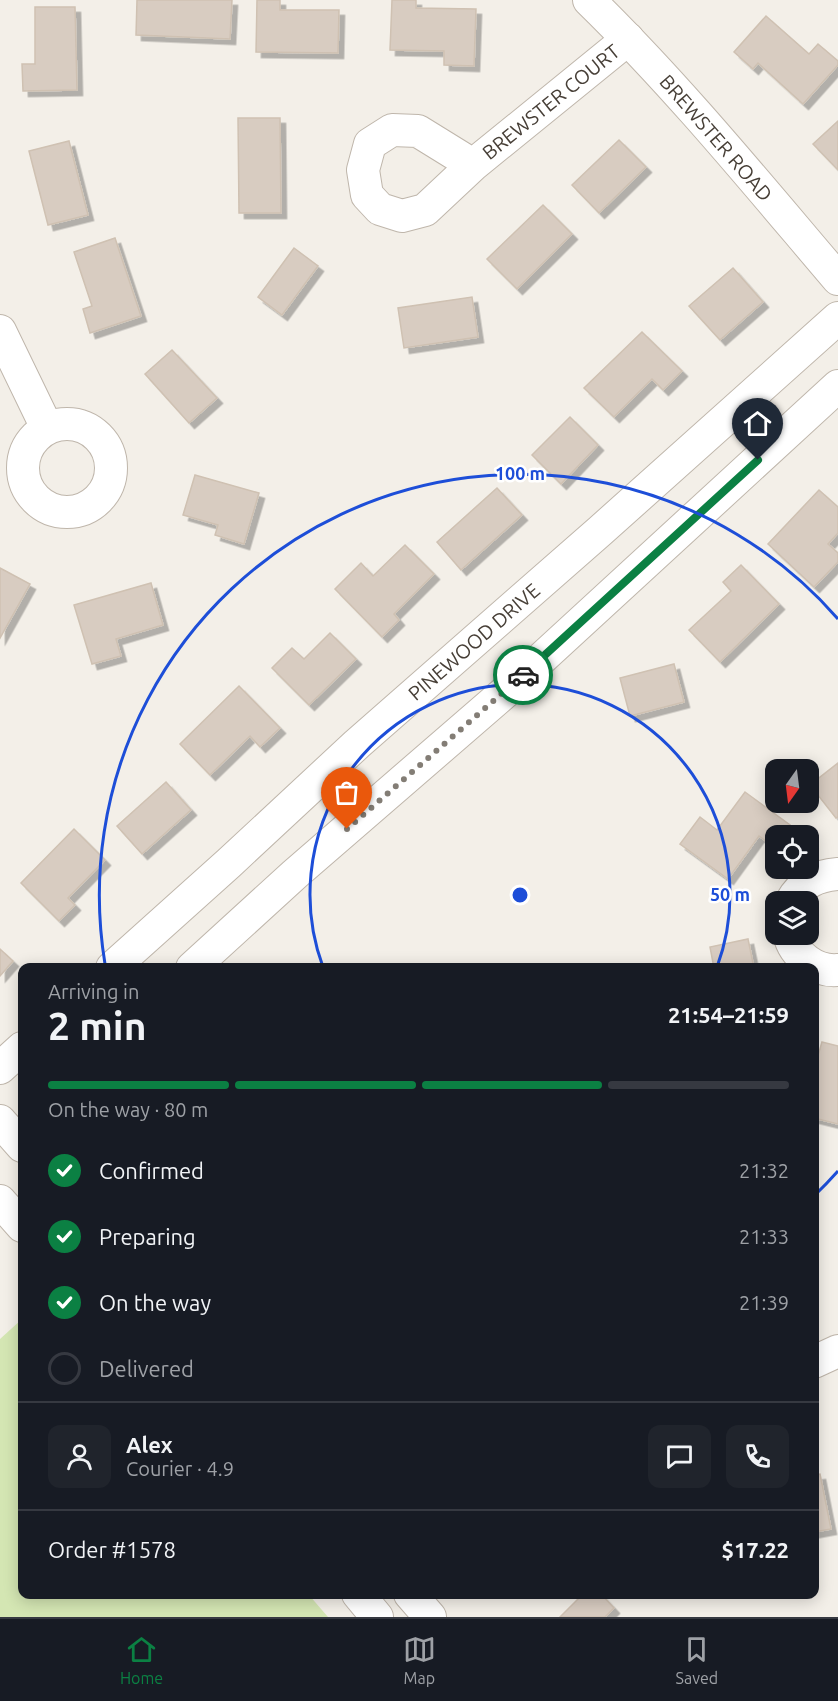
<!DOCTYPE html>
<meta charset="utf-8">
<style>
:root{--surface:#171b24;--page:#20242c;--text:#f1f3f6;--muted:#9ea1a6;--line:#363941;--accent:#0b8043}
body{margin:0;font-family:Ubuntu,sans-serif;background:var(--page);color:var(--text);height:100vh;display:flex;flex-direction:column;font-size:22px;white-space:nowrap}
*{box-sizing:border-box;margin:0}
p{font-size:20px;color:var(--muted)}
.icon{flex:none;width:33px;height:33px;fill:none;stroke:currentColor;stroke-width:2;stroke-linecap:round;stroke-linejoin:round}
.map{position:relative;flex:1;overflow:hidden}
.drawer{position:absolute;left:18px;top:963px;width:801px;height:636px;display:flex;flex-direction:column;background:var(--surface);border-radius:12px;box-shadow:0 3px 15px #0003}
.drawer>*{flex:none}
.needle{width:39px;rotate:194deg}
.fabs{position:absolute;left:765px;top:759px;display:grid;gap:12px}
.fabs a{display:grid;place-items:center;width:54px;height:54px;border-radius:12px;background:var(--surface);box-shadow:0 3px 15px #0003;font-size:30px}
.pin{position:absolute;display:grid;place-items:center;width:51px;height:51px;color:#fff;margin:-62px -26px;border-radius:50% 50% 50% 0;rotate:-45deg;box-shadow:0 0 6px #0007}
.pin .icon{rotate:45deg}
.courier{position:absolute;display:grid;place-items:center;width:60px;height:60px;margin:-30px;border:4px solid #0b8043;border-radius:50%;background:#fff;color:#222;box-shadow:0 2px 8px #0007}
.headline em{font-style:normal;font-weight:700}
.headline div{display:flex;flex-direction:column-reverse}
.headline{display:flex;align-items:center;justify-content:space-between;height:102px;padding:0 30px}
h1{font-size:39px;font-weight:700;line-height:45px}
.bar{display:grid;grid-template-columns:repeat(4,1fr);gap:9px 6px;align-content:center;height:72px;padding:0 30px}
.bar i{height:8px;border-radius:4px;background:var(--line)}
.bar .current{background:var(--accent)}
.bar p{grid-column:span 4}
.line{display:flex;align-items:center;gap:15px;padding:0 30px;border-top:2px solid var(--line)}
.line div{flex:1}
.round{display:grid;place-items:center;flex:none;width:63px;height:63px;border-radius:12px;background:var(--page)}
ol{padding:0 30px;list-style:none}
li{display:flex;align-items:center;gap:18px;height:66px}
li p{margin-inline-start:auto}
li .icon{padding:6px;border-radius:50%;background:var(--accent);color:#fff;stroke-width:4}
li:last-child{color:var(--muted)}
li i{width:33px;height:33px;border:3px solid var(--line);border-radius:50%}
.menu{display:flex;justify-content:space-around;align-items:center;height:84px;border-top:2px solid var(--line);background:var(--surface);font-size:16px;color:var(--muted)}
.menu a{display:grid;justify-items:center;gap:3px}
.menu .current{color:var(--accent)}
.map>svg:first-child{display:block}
.green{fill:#d4e6b3}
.building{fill:#d8ccc1;stroke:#cfc1b2;stroke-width:1.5;filter:url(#shadow)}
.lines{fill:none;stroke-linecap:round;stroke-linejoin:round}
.minor-casing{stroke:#bfb6ab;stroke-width:34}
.minor{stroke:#fff;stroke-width:32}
.done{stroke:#837d75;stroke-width:6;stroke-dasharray:0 10.8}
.route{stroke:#0b8043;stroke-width:8}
.ring{fill:none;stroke:#1d4ed8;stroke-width:3}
.labels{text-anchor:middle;stroke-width:5;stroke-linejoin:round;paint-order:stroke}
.street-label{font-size:20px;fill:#473f37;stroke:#fff}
.centre{fill:#1d4ed8;stroke:#fff;stroke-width:3}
.ring-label{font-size:18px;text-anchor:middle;font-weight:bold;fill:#1d4ed8;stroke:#fff;stroke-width:5;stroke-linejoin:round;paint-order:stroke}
</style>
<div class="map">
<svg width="838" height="1617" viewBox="0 0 838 1617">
<defs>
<filter id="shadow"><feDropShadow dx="5.5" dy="5.5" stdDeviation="0" flood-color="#0004"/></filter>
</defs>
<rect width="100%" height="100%" fill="#f3efe8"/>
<path class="green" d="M22,1319V1594L309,1595L328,1617H0V1339Z"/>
<g class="building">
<path d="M137,0H232L230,39L136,35Z"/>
<path d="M257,0H280V10H339L338,53L256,52Z"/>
<path d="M392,0H416V8L476,9L474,66L444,65V51L390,50Z"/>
<path d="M35,7H75L77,90L23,91L22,64H35Z"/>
<path d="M766,16L809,54L818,44L838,61V65L803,104L758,63L753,69L734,52Z"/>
<path d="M238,118H280L281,213H239Z"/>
<path d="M838,121V170L813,144Z"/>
<path d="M619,140L646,167L599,213L572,185Z"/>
<path d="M69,141L88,215L48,225L29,151Z"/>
<path d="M543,205L572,234L517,289L487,259Z"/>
<path d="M115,238L141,316L90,333L83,309L92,306L74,252Z"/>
<path d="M294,248L318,266L282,315L258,297Z"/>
<path d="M733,268L763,302L720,340L689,306Z"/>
<path d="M472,297L478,337L404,348L398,308Z"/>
<path d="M642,332L682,371L663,390L652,379L614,417L584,388Z"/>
<path d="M172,350L217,398L189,423L145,374Z"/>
<path d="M570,417L598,445L561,484L532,455Z"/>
<path d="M195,475L259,493L244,544L215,535L218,525L183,515Z"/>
<path d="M497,488L522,515L461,570L437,542Z"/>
<path d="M819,490L838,507V533L828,544L838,553V562L814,587L768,544Z"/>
<path d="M405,545L434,574L394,614L399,620L382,637L335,589L361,563L373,576Z"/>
<path d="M741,565L779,604L720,662L689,630L731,591L723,582Z"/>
<path d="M0,568L30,584L0,638Z"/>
<path d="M151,583L163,625L116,639L121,656L92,664L74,605Z"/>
<path d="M330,633L356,659L309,705L272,668L292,648L304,659Z"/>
<path d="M674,664L684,702L630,716L620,678Z"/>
<path d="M239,686L280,728L260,747L250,736L210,775L180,744Z"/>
<path d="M838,763V817L836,818L810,785Z"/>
<path d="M166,782L191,810L142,854L117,826Z"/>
<path d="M745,792L790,825L782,836H776L774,847L759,836L728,879L680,844L700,817L717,830Z"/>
<path d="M74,829L105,860L68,898L75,905L59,921L21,883Z"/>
<path d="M748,939L754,968H714L710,947Z"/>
<path d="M0,949L13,961L0,976Z"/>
<path d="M822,1042L838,1046V1124L814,1118V1069Z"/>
<path d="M820,1474L831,1529L814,1532V1475Z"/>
<path d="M583,1594H601L614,1608L605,1617H560Z"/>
</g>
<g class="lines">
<defs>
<g id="minor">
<path d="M589,0C678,87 757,184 838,279"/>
<path d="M473,165L418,131L392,130L370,144L363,170L367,195L380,209L402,216L425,210L473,165L628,39"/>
<path d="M0,331L47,428"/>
<circle cx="67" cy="468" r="44"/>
<path d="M791,902C802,882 817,876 838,874"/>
<path d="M789,934C794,956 816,972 838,970"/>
<path d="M112,968L229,863L357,744L600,531L838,318"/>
<path d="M192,968L295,874L504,693L838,386"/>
<path d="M0,1068L22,1048"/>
<path d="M0,1121L22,1146"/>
<path d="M0,1201L22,1226"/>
<path d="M814,1362L838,1351"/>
<path d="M358,1594L377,1617"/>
<path d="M410,1594L430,1617"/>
</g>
</defs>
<use href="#minor" class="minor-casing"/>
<use href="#minor" class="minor"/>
</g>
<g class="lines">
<path class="done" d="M347,829L523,675"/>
<path class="route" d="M523,675L758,460"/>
</g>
<g class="ring">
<path d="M323 967A210 210 0 1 1 717 967"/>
<path d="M838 1171A421 421 0 0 1 815 1195M105 964A421 421 0 0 1 838 619"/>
</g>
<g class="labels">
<g class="street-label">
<text transform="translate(551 102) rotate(-39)" y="7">BREWSTER COURT</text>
<text transform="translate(716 138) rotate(49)" y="7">BREWSTER ROAD</text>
<text transform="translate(474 642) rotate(-41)" y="7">PINEWOOD DRIVE</text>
</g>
</g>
<circle cx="520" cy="895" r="9" class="centre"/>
<g class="ring-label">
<text x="520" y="480">100 m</text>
<text x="730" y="901">50 m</text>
</g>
</svg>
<div class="fabs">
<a><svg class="needle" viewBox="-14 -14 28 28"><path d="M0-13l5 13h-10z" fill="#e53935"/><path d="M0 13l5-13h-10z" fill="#9ea1a6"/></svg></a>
<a><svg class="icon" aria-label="locate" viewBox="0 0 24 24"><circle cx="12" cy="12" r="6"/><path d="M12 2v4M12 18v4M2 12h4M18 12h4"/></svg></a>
<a><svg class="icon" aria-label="layers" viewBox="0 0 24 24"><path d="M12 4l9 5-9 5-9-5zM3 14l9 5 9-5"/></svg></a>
</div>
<div class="pin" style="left:347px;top:829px;background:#ea580c"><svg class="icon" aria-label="bag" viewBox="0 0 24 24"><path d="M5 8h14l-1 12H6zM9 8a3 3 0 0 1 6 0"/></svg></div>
<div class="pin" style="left:758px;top:460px;background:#1f2937"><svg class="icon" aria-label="home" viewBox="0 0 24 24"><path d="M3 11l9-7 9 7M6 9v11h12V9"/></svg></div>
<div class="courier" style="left:523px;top:675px"><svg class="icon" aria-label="car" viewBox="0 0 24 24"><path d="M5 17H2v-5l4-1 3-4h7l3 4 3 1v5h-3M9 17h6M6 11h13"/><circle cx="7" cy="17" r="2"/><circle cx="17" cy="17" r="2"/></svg></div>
<section class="drawer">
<div class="headline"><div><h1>2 min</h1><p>Arriving in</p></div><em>21:54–21:59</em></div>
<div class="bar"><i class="current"></i><i class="current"></i><i class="current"></i><i></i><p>On the way · 80 m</p></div>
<ol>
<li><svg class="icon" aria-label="check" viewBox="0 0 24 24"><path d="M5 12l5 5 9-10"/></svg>Confirmed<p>21:32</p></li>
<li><svg class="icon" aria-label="check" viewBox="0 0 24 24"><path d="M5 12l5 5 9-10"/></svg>Preparing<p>21:33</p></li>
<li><svg class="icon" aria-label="check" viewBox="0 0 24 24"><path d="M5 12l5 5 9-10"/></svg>On the way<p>21:39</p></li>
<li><i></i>Delivered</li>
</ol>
<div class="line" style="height:108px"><a class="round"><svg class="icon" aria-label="person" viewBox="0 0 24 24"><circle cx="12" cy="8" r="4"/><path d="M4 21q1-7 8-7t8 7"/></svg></a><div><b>Alex</b><p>Courier · 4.9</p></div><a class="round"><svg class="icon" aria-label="chat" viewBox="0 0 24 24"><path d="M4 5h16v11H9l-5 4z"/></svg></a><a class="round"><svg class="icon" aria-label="phone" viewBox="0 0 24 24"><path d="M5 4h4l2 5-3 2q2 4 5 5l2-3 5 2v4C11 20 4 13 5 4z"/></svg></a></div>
<div class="line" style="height:78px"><div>Order #1578</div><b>$17.22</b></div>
</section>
</div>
<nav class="menu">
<a class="current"><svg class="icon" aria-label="home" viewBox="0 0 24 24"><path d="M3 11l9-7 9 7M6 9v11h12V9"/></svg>Home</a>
<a><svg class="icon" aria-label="map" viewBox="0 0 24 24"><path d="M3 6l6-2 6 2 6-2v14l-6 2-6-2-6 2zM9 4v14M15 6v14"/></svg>Map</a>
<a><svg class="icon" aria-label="saved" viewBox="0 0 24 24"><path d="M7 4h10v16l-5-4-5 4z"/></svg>Saved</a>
</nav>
